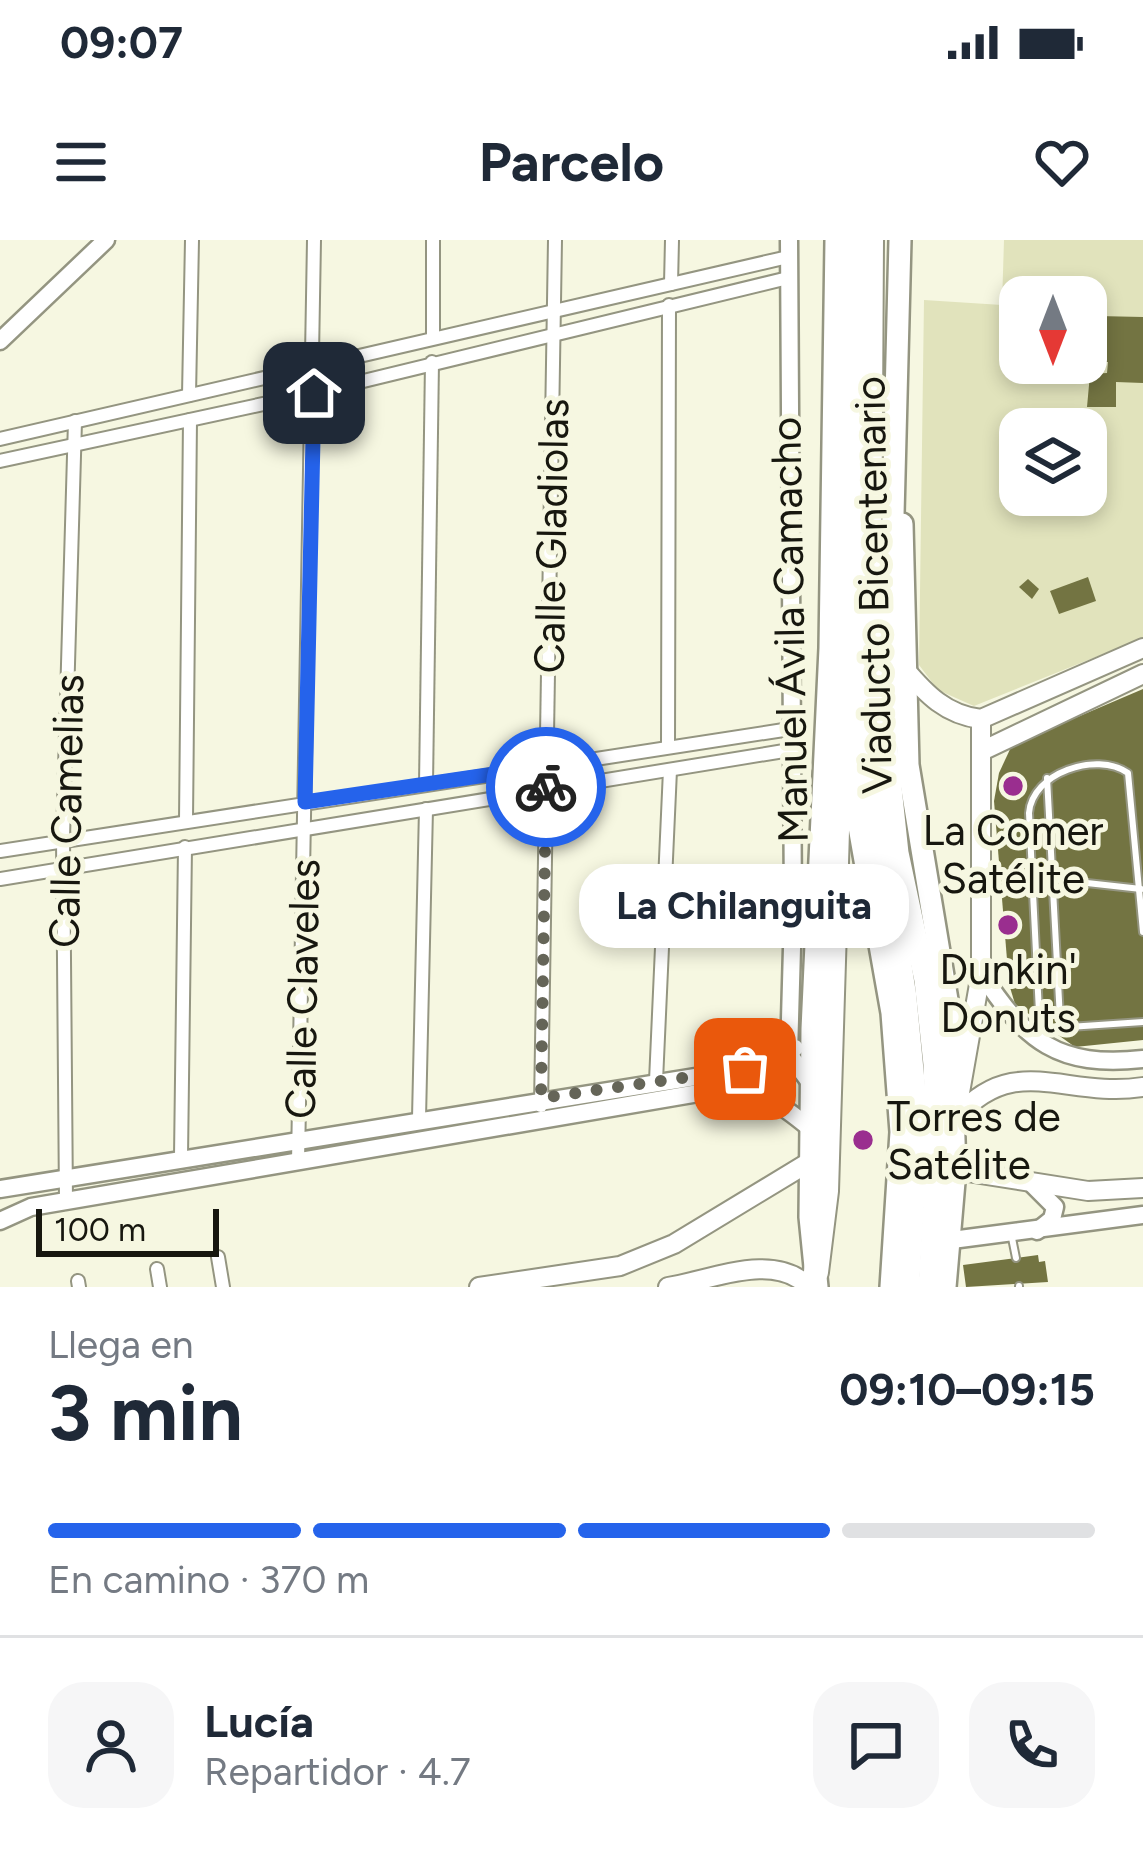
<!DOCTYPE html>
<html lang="es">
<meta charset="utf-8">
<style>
:root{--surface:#fff;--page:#f6f6f7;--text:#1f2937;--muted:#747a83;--line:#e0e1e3;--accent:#2563eb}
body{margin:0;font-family:Figtree,sans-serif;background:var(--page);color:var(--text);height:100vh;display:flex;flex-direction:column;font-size:45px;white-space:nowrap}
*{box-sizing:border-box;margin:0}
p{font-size:39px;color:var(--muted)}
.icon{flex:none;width:66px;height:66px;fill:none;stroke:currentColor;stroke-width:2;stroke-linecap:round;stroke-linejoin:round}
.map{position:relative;height:1047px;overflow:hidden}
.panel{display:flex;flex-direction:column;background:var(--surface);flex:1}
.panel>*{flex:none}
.needle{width:78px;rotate:180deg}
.buttons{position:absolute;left:999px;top:36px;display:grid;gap:24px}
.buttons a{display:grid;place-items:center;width:108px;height:108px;border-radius:24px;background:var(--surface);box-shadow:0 6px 18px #0003;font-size:60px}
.scale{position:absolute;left:36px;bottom:30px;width:183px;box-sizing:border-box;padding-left:12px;border:6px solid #17170f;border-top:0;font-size:33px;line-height:42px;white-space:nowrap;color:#17170f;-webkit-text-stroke:9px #f6f7e1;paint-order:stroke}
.pin{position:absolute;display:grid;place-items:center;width:102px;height:102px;color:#fff;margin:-51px;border-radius:24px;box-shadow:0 6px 18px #0006}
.courier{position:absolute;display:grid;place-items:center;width:120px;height:120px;margin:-60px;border:9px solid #2563eb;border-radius:50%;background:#fff;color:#222;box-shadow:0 3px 15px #0007}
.bubble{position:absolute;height:84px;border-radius:36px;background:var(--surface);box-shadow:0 6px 18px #0003;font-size:39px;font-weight:700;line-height:84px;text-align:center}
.overview em{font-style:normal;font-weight:700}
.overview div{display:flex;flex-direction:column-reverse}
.overview{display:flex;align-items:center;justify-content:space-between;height:204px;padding:0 48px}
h1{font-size:78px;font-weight:700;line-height:90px}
.bar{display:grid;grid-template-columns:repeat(4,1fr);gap:18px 12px;align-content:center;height:144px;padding:0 48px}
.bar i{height:15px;border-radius:9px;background:var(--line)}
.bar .on{background:var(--accent)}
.bar p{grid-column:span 4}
.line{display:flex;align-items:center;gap:30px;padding:0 48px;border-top:3px solid var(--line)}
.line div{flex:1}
.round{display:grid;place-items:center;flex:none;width:126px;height:126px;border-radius:36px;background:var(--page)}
.status{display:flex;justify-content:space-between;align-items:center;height:84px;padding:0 60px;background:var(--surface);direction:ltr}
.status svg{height:33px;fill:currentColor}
header{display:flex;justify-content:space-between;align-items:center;height:156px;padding:0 48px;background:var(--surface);font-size:54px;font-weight:700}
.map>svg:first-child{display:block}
.green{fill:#e1e3bc;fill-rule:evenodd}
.building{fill:#737442}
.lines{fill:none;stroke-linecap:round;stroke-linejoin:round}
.service-casing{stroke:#949581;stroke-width:10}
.minor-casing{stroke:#949581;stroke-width:16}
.tertiary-casing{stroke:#949581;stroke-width:21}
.secondary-casing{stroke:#949581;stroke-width:22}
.primary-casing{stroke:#949581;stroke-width:26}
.trunk-casing{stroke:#949581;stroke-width:26}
.motorway-casing{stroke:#949581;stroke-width:28}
.service{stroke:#fff;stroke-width:6}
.minor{stroke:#fff;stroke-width:12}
.tertiary{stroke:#fff;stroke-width:16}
.secondary{stroke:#fff;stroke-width:18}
.primary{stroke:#fff;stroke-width:21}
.trunk{stroke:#fff;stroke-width:21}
.motorway{stroke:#fff;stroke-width:24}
.done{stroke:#656558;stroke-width:12;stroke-dasharray:0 21.6}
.route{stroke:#2563eb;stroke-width:15}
.poi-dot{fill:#9a2e8f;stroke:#f6f7e1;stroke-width:4.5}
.labels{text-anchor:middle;stroke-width:10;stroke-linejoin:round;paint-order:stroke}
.street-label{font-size:42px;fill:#17170f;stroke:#f6f7e1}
.poi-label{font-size:42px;fill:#17170f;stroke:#f6f7e1}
</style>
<div class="status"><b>09:07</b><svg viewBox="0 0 49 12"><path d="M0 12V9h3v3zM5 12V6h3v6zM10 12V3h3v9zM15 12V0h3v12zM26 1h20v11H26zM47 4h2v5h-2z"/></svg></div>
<header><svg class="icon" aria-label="menu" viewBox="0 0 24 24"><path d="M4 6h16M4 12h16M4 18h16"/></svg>Parcelo<svg class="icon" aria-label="heart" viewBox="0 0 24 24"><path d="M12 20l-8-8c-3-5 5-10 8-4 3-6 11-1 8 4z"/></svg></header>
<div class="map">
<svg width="1143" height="1047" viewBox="0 0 1143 1047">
<rect width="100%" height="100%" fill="#f6f7e1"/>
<path class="green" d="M1004,0H1143V398L974,466L938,450L919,425L924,60L1002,65ZM1020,57H1086V123H1020ZM1020,189H1086V255H1020Z"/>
<g class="building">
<path d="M1097,76L1143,77V143L1116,142V167H1087L1090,134L1107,133L1108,122H1095Z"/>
<path d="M1088,337L1096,361L1059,374L1050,351Z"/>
<path d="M1028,339L1039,349L1032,359L1019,347Z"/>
<path d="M1143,449V800L1075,807L1015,764L1009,744L994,561L999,533L1012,505Z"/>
<path d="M1038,1015L1039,1022L1045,1021L1048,1042L966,1047L963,1025Z"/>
</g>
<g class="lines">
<defs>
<g id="service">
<path d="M1047,538L1060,779L1069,787L1143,782"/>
<path d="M1033,637L1141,649"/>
<path d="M1040,792L1029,573C1032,533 1096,511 1128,533L1143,692"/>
<path d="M1012,998L1016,1018"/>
<path d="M1019,1046V1047"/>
</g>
<g id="minor">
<path d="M671,44L672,0"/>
<path d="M433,98V0"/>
<path d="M189,155L192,0"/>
<path d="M0,199L788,17"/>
<path d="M0,221L314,153L788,38"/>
<path d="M668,507L669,65"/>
<path d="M426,544L432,122"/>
<path d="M186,580L190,180"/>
<path d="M0,611L790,489"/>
<path d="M0,639L790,510"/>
<path d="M656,841L670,530"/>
<path d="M541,866L555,0"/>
<path d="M419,878L426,569"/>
<path d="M181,917L185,607"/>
<path d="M298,922L314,0"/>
<path d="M66,961L63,598L75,181"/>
<path d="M218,1017L223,1047"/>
<path d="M157,1029L160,1047"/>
<path d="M78,1041L79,1047"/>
</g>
<g id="tertiary">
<path d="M789,0L793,673L789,814L811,844"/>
<path d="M0,101L106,0"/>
<path d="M981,733C1026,802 1058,828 1143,819"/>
<path d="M1033,945L1055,967L1052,979L1037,991"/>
<path d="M0,949L745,829L779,820L795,808"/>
<path d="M0,981L31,967L722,849C760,847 783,866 811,889"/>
<path d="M952,1000L1143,975"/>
</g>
<g id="secondary">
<path d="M904,428C926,454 946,475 981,479L1143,408"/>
<path d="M984,510L1143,434"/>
<path d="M958,864L981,733V479"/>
<path d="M957,877C1015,811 1065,859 1143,847"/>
<path d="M955,930L1088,951L1143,948"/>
<path d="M479,1047L620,1026L674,1004L811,921"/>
<path d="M668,1047C712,1040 774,1011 809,1047"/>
</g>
<g id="primary">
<path d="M902,284L908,525L950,778L955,930L945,1047"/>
<path d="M817,1047L810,977L812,789L830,408L836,0"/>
</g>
<g id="trunk">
<path d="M853,0L847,459L858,581L892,773L901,892L891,1047"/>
<path d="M900,0L887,510L898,613L925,740L934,824L937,907L929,1047"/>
</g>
<g id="motorway">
<path d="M871,0L868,524L904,754L917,887L907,1047"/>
<path d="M816,1032L826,951L839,525L847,459"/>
</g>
</defs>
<use href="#service" class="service-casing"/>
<use href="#minor" class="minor-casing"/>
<use href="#tertiary" class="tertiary-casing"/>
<use href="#secondary" class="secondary-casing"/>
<use href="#primary" class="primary-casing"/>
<use href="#trunk" class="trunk-casing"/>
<use href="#motorway" class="motorway-casing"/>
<use href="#service" class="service"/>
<use href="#minor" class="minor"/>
<use href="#tertiary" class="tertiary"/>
<use href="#secondary" class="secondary"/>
<use href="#primary" class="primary"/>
<use href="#trunk" class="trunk"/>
<use href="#motorway" class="motorway"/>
</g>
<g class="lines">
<path class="done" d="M546,547L541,858L745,829"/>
<path class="route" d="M314,153L305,562L547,526L546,547"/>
</g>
<g class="poi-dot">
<circle cx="1013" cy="546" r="12"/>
<circle cx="1008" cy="685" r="12"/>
<circle cx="863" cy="900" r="12"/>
</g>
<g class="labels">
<g class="street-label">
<text transform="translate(551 296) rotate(-89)" y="15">Calle Gladiolas</text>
<text transform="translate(873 345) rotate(-91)" y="15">Viaducto Bicentenario</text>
<text transform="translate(789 390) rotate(-91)" y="15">Manuel Ávila Camacho</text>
<text transform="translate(66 571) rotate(-89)" y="15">Calle Camelias</text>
<text transform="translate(302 749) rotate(-89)" y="15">Calle Claveles</text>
</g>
<g class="poi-label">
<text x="1013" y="605">La Comer<tspan x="1013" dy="48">Satélite</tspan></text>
<text x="1008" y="744">Dunkin'<tspan x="1008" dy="48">Donuts</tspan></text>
<text x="887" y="891" text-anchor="start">Torres de<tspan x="887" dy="48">Satélite</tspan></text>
</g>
</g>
</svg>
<div class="buttons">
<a><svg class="needle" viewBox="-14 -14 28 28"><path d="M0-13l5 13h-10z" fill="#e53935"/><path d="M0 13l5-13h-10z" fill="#747a83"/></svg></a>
<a><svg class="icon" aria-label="layers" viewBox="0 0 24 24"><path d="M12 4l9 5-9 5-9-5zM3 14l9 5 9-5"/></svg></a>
</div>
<div class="scale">100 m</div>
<div class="pin" style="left:745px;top:829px;background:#ea580c"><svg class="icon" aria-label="bag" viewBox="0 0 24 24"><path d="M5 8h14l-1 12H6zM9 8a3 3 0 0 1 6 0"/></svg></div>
<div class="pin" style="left:314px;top:153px;background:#1f2937"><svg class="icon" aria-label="home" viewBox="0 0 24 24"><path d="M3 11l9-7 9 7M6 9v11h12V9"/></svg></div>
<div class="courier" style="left:546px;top:547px"><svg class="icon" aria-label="bike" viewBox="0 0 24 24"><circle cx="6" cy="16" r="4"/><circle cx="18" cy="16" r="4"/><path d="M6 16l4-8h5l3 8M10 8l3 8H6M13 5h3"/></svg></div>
<div class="bubble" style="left:579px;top:624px;width:330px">La Chilanguita</div>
</div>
<section class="panel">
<div class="overview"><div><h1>3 min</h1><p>Llega en</p></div><em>09:10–09:15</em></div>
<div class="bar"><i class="on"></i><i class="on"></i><i class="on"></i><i></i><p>En camino · 370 m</p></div>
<div class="line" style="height:216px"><a class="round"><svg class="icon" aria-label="person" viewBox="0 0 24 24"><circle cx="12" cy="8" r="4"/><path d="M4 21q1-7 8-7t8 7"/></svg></a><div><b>Lucía</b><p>Repartidor · 4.7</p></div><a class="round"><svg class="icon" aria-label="chat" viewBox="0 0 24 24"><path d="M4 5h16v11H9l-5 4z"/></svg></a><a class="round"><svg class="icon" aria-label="phone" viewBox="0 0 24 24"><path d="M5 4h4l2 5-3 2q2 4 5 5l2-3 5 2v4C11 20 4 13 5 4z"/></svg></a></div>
</section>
